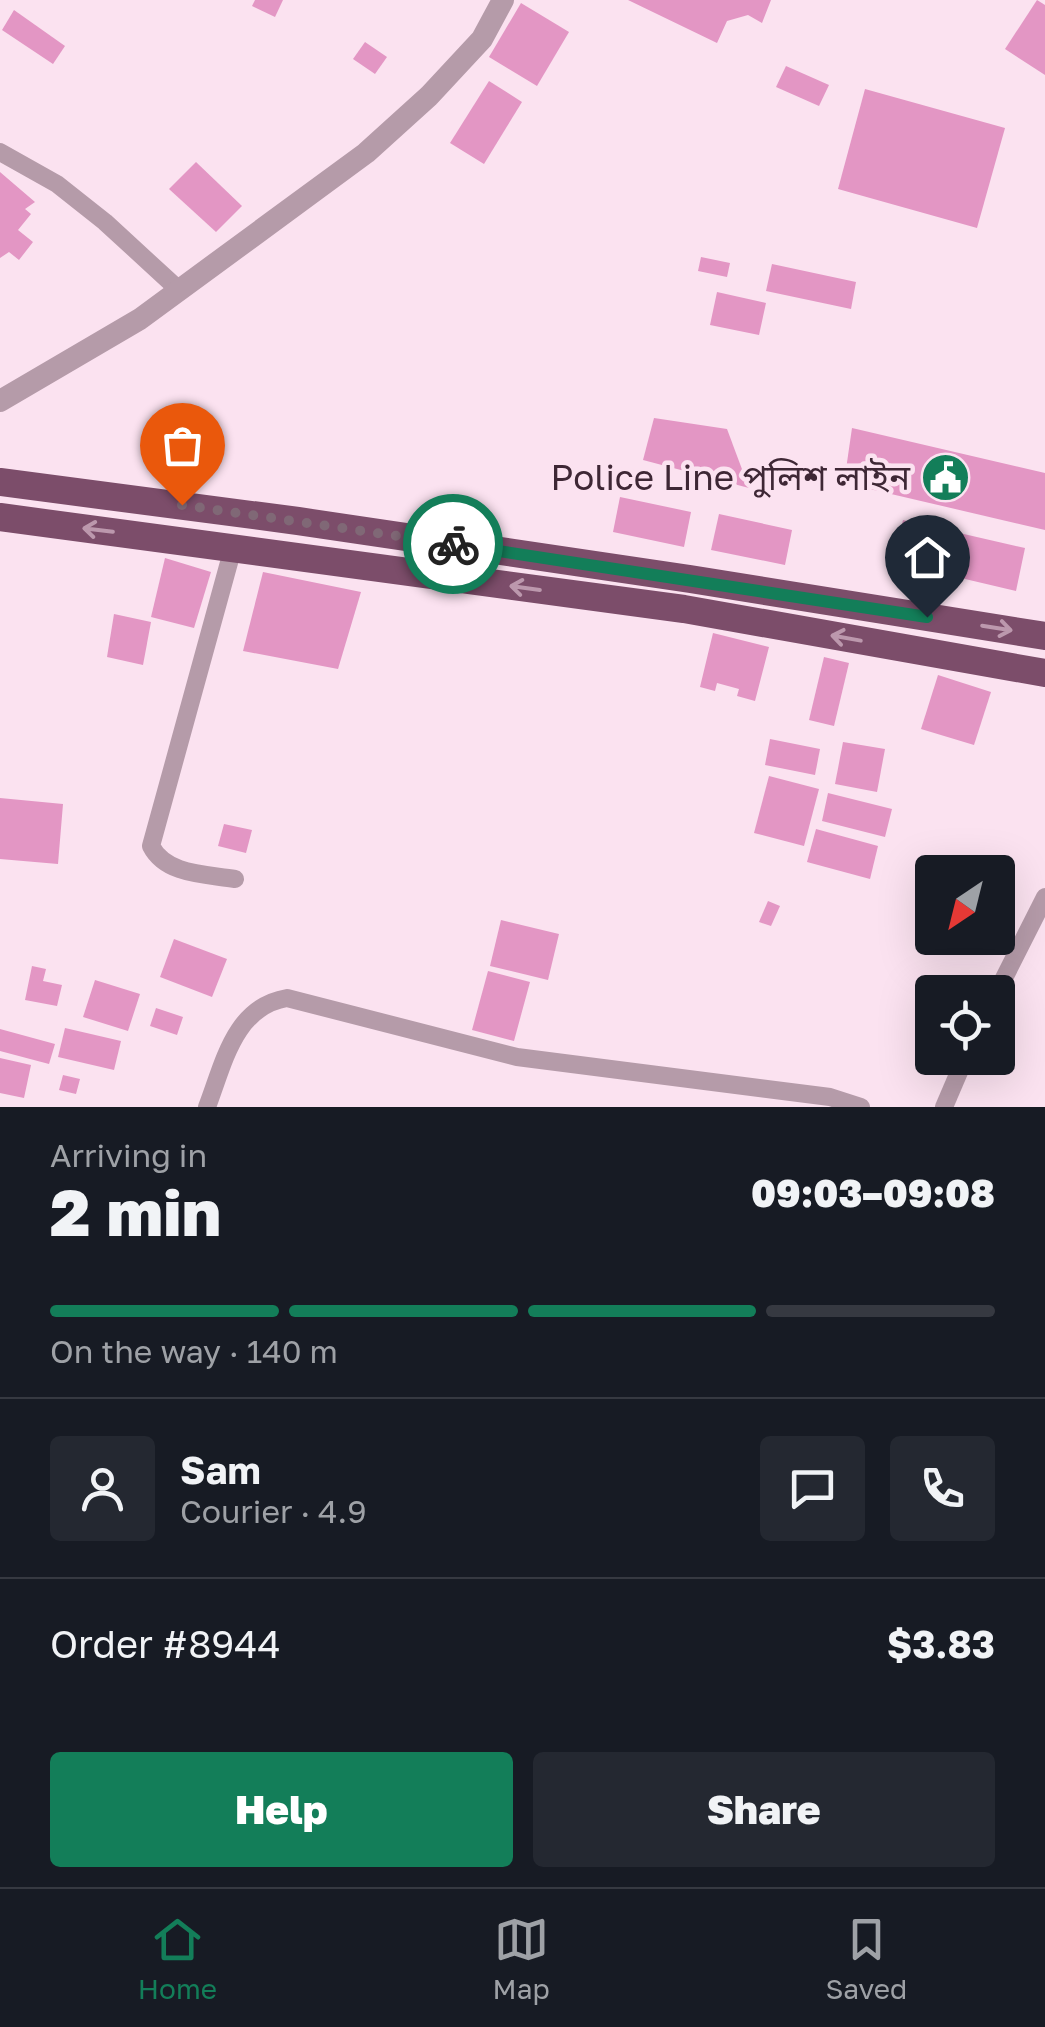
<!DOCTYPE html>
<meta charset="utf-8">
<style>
:root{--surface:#171b24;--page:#242831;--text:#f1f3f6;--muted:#9ea1a6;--line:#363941;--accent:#137e59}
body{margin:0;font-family:"Golos Text","Noto Sans Bengali",sans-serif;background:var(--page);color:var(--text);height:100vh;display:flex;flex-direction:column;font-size:38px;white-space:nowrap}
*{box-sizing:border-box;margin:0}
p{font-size:32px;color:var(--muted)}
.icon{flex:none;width:55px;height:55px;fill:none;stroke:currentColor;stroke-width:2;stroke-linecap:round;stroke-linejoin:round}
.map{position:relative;height:1107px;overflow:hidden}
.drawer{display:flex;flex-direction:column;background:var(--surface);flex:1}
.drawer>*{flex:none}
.needle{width:65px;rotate:215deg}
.controls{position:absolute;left:915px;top:855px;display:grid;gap:20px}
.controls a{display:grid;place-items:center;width:100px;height:100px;border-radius:10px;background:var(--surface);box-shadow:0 10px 40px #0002;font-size:50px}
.pin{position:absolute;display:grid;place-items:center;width:85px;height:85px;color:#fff;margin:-102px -42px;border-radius:50% 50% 50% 0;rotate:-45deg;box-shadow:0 0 10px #0007}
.pin .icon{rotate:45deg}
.courier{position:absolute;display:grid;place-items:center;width:100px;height:100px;margin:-50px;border:8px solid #137e59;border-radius:50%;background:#fff;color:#222;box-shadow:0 2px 12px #0007}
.summary em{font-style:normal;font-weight:800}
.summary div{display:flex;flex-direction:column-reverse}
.summary{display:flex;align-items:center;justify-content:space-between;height:170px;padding:0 50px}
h1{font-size:65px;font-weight:800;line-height:75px}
.bar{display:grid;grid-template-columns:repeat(4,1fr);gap:15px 10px;align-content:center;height:120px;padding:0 50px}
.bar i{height:12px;border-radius:8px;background:var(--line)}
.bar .active{background:var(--accent)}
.bar p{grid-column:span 4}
.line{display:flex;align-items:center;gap:25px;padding:0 50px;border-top:2px solid var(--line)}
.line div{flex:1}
.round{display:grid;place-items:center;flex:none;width:105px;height:105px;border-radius:10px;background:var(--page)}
.action{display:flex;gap:20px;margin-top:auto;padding:20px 50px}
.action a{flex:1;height:115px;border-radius:10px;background:var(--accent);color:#fff;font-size:40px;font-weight:800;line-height:115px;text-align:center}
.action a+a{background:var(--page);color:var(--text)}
.dock{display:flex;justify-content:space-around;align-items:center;height:140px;border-top:2px solid var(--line);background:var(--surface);font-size:28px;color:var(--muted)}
.dock a{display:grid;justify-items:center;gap:5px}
.dock .active{color:var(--accent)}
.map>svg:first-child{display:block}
.building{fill:#e396c4}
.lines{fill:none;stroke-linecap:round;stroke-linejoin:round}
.minor{stroke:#b59ba9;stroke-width:18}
.tertiary{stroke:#b59ba9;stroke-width:22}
.trunk{stroke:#7c4d6a;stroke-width:28}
.oneway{stroke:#bc98ad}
.done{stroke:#806876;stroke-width:10;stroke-dasharray:0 18}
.route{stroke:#137e59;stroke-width:12}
.labels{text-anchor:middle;stroke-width:9;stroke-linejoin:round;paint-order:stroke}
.poi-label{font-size:35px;fill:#3e2735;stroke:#fbe2f0;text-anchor:end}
</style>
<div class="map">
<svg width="1045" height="1107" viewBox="0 0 1045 1107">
<rect width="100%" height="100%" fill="#fbe2f0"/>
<g class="building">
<path d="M255,0H283L275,17L252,6Z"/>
<path d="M628,0H771L762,23L748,15L727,21L717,43Z"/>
<path d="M1037,0L1045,5V75L1005,49Z"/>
<path d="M521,3L569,32L537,86L489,57Z"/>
<path d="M14,10L65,46L53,64L2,30Z"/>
<path d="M365,42L387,57L375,74L353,59Z"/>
<path d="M786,66L829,85L819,106L776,87Z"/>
<path d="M489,81L522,102L484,164L450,143Z"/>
<path d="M865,89L1005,128L977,228L838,189Z"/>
<path d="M196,162L242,206L216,232L169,189Z"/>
<path d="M0,172L35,202L25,209L31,214L18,230L33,242L19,260L9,252L0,258Z"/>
<path d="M701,257L730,263L727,277L698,271Z"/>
<path d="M772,264L856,282L851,309L766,291Z"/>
<path d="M717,292L766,303L759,335L710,325Z"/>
<path d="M654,418L727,429L749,488L643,460Z"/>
<path d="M852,428L1045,473V530L844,483Z"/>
<path d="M620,497L691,512L684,547L613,532Z"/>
<path d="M719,514L792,530L785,565L711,550Z"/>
<path d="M903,520L1025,548L1016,591L893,562Z"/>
<path d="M165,558L211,572L194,628L151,617Z"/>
<path d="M263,572L361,592L338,669L243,651Z"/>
<path d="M114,614L151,622L143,665L107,657Z"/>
<path d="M713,633L769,647L755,701L737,696L739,689L717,683L715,691L700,687Z"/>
<path d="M824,657L849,663L834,726L809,720Z"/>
<path d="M938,675L991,692L974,745L921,729Z"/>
<path d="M770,739L820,749L815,775L765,765Z"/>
<path d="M843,742L885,749L877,792L835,784Z"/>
<path d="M769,776L819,789L804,846L754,833Z"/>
<path d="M828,793L892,809L885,837L822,821Z"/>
<path d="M0,798L63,804L58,864L0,859Z"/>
<path d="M224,824L252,830L246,853L218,846Z"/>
<path d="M816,829L878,846L870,879L807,862Z"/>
<path d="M768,901L780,906L771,926L759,922Z"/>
<path d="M501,920L559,934L548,980L490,966Z"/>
<path d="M174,939L227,959L212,997L160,977Z"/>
<path d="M32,966L46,969L43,981L62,985L57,1006L25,1000Z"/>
<path d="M488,971L530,982L514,1041L472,1030Z"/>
<path d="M95,980L140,994L128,1031L83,1017Z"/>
<path d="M156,1008L183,1017L177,1035L150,1026Z"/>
<path d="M65,1028L121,1041L114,1070L58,1057Z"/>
<path d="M0,1029L55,1044L49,1064L0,1051Z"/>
<path d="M0,1058L31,1065L24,1098L0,1093Z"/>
<path d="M63,1075L80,1079L76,1094L59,1090Z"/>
</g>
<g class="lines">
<g class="minor">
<path d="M0,152L57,184L105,222L179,290"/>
<path d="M233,548L151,846C166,875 205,874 235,879"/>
<path d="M997,992L1045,897"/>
<path d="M207,1107C224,1063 234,1007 287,998L517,1057L830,1097L861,1107"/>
<path d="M944,1107L965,1058"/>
</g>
<path class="tertiary" d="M0,401L140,319L366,153L429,96L482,39L503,0"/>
<g class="trunk">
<path d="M0,482L298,521L690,579L1045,636"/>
<path d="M0,517L684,609L1045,673"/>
</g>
</g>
<defs><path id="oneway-shaft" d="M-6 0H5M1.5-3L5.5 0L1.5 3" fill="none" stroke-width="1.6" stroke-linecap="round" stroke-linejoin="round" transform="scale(2.5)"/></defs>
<g class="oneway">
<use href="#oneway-shaft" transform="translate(98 530) rotate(-173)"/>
<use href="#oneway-shaft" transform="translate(525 588) rotate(-172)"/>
<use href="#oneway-shaft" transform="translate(997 628) rotate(9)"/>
<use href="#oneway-shaft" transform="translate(846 638) rotate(-170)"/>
</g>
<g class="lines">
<path class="done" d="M182,505L453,544"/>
<path class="route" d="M453,544L927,617"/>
</g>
<defs>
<symbol id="civic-disc" viewBox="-11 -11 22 22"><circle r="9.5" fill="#137e59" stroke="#fbe2f0"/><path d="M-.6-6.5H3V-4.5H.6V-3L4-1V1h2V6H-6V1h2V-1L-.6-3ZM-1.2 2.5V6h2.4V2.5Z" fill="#fff"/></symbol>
</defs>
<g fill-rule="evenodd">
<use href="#civic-disc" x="918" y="450" width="55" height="55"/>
</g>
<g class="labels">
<g class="poi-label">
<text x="910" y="490">Police Line পুলিশ লাইন</text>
</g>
</g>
</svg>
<div class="controls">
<a><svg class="needle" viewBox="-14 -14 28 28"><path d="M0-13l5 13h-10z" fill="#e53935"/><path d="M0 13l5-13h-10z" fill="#9ea1a6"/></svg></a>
<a><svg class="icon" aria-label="locate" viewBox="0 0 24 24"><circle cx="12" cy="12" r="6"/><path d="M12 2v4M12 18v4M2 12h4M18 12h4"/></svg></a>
</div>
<div class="pin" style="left:182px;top:505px;background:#ea580c"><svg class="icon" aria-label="bag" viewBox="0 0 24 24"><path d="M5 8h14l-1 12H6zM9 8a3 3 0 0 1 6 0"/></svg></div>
<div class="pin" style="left:927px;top:617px;background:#1f2937"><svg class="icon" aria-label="home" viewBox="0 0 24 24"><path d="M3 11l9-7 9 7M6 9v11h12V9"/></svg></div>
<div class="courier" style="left:453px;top:544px"><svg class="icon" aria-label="bike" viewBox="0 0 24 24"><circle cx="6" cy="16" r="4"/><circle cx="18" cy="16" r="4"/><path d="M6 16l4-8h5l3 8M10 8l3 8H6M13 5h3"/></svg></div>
</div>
<section class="drawer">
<div class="summary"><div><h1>2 min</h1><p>Arriving in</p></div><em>09:03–09:08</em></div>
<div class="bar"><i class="active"></i><i class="active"></i><i class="active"></i><i></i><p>On the way · 140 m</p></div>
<div class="line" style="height:180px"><a class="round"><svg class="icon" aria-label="person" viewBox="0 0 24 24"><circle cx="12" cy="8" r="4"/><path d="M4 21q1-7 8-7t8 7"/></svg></a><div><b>Sam</b><p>Courier · 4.9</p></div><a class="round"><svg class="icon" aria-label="chat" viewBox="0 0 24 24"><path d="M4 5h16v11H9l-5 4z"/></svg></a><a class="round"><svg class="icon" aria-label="phone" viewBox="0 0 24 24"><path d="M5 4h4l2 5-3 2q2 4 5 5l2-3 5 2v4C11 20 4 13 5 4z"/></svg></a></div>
<div class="line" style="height:130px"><div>Order #8944</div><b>$3.83</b></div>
<div class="action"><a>Help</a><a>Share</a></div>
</section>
<nav class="dock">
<a class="active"><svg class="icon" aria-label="home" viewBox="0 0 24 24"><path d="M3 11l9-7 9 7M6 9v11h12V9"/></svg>Home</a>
<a><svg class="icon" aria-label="map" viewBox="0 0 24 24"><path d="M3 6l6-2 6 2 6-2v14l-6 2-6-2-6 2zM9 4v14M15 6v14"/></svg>Map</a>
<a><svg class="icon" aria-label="saved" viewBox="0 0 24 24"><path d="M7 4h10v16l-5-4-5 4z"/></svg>Saved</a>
</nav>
